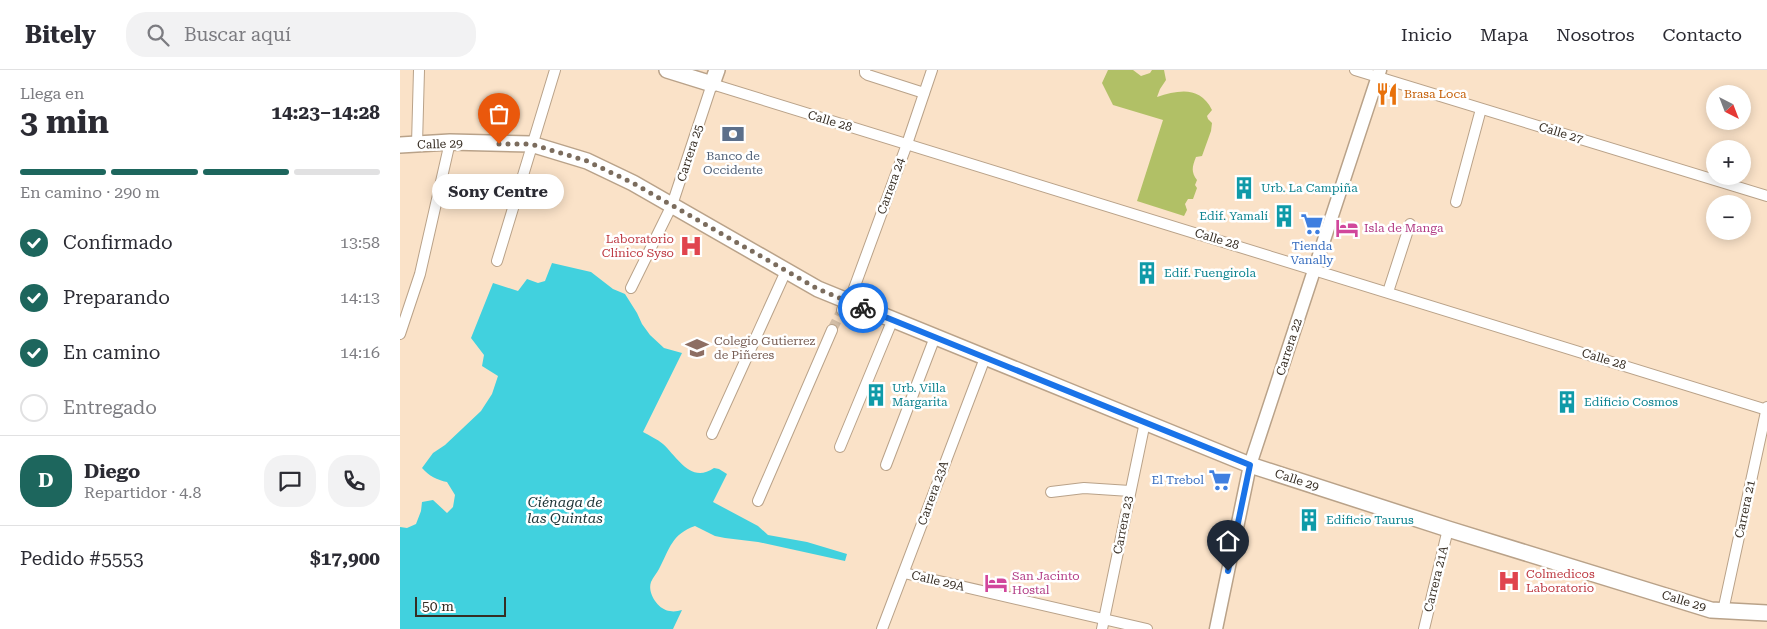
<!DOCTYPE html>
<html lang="es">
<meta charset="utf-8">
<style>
:root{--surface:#fff;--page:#f2f2f3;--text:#2b2b33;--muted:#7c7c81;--line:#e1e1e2;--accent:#1d665d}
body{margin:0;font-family:"Roboto Serif",serif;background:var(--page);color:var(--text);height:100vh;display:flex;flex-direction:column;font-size:19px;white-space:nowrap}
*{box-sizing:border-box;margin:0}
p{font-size:16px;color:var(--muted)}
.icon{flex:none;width:28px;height:28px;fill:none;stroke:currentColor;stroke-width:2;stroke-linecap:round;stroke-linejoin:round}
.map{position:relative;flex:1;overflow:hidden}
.drawer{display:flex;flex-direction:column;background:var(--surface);width:400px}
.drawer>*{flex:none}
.needle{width:32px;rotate:138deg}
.buttons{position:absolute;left:1306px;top:15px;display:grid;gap:10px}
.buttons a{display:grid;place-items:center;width:45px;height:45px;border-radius:50%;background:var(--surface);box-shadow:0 2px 12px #0003;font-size:25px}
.scale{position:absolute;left:15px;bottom:12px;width:91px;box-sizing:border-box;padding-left:5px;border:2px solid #362d23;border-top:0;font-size:14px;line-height:18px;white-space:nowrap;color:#362d23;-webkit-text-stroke:4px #fff;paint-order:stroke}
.pin{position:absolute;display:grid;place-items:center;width:42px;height:42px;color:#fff;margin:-51px -21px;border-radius:50% 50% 50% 0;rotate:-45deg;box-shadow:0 0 5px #0007}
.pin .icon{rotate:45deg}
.courier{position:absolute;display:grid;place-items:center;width:50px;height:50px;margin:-25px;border:4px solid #1a73e8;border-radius:50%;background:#fff;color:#222;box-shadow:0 1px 6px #0007}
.bubble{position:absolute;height:35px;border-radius:18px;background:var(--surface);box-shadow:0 2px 12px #0003;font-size:16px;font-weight:700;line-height:35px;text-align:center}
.overview em{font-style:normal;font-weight:700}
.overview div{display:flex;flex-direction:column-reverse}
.overview{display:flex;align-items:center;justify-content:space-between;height:85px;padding:0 20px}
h1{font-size:32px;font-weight:700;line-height:38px}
.bar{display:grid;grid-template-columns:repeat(4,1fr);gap:8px 5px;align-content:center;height:60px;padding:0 20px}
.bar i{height:6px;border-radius:4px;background:var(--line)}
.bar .on{background:var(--accent)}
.bar p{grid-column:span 4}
.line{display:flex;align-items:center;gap:12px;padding:0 20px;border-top:1px solid var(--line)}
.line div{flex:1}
.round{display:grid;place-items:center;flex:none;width:52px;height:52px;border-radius:20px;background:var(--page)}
ol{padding:0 20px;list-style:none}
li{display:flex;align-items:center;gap:15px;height:55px}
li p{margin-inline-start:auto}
li .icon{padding:5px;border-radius:50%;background:var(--accent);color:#fff;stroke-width:4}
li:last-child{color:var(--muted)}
li i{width:28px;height:28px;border:2px solid var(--line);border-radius:50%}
header{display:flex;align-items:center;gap:30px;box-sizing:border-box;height:70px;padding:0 25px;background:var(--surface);border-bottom:1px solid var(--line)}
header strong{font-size:24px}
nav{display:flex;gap:28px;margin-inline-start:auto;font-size:18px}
.search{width:350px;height:45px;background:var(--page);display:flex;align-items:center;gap:12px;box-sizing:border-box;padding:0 18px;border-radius:20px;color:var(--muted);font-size:19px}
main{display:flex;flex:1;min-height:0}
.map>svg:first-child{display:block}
.green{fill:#b1c066}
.water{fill:#41d1de}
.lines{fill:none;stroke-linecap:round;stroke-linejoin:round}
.minor-tunnel{stroke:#d3bea7;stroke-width:10;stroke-dasharray:10 5;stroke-linecap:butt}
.minor-casing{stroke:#b9a289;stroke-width:12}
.tertiary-casing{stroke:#b9a289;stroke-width:15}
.secondary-casing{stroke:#b9a289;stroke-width:18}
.minor{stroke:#fff;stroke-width:10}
.tertiary{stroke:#fff;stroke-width:12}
.secondary{stroke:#fff;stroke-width:15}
.done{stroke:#7b6c5d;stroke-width:5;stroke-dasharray:0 9}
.route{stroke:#1a73e8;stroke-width:6}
.labels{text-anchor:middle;stroke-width:5;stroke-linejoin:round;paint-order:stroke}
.food-label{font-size:12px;fill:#c56008;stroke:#fff;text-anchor:start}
.street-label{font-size:12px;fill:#362d23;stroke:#fff}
.service-label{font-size:12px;fill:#4e5e75;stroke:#fff}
.culture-label{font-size:12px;fill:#0d838f;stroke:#fff;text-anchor:start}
.hotel-label{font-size:12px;fill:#b23c85;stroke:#fff;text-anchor:start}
.health-label{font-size:12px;fill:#be3a42;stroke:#fff;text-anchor:end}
.shop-label{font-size:12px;fill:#366cbe;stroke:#fff}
.education-label{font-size:12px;fill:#785e54;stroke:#fff;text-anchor:start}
.water-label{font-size:14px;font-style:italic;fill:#1b3235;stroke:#fff}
</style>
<header>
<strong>Bitely</strong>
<div class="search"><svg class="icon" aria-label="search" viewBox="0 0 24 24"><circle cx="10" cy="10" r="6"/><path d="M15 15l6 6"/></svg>Buscar aquí</div>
<nav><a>Inicio</a><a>Mapa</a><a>Nosotros</a><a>Contacto</a></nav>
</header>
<main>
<section class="drawer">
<div class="overview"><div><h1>3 min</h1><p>Llega en</p></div><em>14:23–14:28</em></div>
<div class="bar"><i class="on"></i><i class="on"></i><i class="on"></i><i></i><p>En camino · 290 m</p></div>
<ol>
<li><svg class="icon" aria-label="check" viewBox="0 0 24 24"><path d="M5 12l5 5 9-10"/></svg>Confirmado<p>13:58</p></li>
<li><svg class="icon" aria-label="check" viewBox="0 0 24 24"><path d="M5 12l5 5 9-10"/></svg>Preparando<p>14:13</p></li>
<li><svg class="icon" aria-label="check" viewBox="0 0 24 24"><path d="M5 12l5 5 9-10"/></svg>En camino<p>14:16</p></li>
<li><i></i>Entregado</li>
</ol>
<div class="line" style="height:90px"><b class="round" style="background:var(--accent);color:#fff">D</b><div><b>Diego</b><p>Repartidor · 4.8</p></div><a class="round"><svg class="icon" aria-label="chat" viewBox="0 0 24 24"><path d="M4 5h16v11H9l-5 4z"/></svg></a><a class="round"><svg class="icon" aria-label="phone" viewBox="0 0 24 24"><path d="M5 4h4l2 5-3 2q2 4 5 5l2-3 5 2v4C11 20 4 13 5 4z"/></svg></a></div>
<div class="line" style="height:65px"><div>Pedido #5553</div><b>$17,900</b></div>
</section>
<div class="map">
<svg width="1367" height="559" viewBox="0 0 1367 559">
<rect width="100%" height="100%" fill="#fae2c8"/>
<path class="green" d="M708,0H733L741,6L750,3L752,0H764L766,10L760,19L757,27C779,20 800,16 812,40L807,46L808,49L812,53L811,61L802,86L796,87C792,97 791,102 797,110L795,115L797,118L793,129H788L785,134L787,140L784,146L737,131L763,50L713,35L702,13Z"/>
<path class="water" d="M152,193L191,202L213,219L225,224L237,243L242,254L250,265L264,278L282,283L243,362C250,366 257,369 263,374C278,388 291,414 314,398L319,399L327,404L313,432L358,456L368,465L407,472L447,484L445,491L358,472L325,468L315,466L295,456C272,464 270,478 259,499C257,503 253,507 251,512C247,523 258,540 270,541C274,542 278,541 282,540L273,559H0V457L7,458L16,454L21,441L22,432L33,430L47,443L53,437L55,425L47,412C37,410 29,406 22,398L33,383L45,375L81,341L92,324L98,306L82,296L84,285L71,268L93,213L118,221L127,209L138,213L145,211Z"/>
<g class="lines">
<path class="minor-tunnel" d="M432,260L442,240"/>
<defs>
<g id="minor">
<path d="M465,0V3L468,5L524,23"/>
<path d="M955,0L1367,126"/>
<path d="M17,74L19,0"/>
<path d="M1056,132L1081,39"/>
<path d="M97,191L155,0"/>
<path d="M231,218L272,135L312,14L1367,340"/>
<path d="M988,222L1010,154"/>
<path d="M449,232L507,74L532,0"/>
<path d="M442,240L446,231"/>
<path d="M0,264L20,204L50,72"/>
<path d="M312,364L386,201"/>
<path d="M440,377L493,249"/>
<path d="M486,395L535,267"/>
<path d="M651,422L684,418L730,421"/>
<path d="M358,431L432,260"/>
<path d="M504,503L747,559"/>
<path d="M1323,541L1367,337"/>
<path d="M482,559L585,288"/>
<path d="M702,559L745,352"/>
<path d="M1024,559L1048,459"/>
</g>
<path id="tertiary" d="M816,559L850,395L980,0"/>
<g id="secondary">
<path d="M267,0L312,14L317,0"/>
<path d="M0,75L50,72L131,74L187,91L233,113L418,219L850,395L1048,459L1311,540L1367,543"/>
</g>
</defs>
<use href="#minor" class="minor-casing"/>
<use href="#tertiary" class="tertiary-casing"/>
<use href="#secondary" class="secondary-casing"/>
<use href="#minor" class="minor"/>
<use href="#tertiary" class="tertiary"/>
<use href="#secondary" class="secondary"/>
</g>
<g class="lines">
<path class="done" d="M99,74H131L187,91L233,113L418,219L463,238"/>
<path class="route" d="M463,238L850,395L828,501"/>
</g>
<defs>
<symbol id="restaurant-bare" viewBox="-9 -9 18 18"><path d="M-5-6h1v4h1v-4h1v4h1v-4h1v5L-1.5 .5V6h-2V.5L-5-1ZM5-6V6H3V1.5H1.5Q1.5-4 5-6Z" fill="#e8710a" stroke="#fff" stroke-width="2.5" paint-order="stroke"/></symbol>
<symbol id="bank-bare" viewBox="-9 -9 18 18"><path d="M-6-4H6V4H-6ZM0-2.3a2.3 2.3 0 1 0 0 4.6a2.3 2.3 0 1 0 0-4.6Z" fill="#5c6f8a" stroke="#fff" stroke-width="2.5" paint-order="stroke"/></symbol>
<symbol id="building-bare" viewBox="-9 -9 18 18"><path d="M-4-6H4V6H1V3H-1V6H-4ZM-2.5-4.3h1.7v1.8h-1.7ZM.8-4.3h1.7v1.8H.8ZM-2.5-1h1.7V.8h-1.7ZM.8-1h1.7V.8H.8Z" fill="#0f9aa8" stroke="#fff" stroke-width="2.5" paint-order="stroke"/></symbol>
<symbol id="supermarket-bare" viewBox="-9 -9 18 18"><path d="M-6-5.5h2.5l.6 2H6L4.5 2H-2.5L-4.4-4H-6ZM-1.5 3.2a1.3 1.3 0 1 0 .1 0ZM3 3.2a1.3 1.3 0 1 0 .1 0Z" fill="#3f7fe0" stroke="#fff" stroke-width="2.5" paint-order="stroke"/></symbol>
<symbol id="hotel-bare" viewBox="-9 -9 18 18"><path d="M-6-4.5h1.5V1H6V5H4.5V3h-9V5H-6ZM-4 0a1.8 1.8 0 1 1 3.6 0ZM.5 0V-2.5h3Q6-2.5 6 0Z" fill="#d1479c" stroke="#fff" stroke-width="2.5" paint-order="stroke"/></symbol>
<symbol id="hospital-bare" viewBox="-9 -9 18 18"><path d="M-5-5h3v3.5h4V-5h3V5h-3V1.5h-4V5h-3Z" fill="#e0444e" stroke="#fff" stroke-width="2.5" paint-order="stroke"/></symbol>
<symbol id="university-bare" viewBox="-9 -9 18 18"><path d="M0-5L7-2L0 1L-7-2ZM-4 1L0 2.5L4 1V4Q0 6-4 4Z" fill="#8d6e63" stroke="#fff" stroke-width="2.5" paint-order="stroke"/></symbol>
</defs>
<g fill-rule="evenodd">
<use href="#restaurant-bare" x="971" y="8" width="32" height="32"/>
<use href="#bank-bare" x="317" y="48" width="32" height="32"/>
<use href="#building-bare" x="828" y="102" width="32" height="32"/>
<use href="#building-bare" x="868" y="130" width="32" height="32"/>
<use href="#supermarket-bare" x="896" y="138" width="32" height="32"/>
<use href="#hotel-bare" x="931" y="142" width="32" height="32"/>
<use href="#hospital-bare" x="275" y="160" width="32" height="32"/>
<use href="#building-bare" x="731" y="187" width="32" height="32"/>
<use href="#university-bare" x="281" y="262" width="32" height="32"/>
<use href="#building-bare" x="460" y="309" width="32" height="32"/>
<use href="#building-bare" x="1151" y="316" width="32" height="32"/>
<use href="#supermarket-bare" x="804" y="394" width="32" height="32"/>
<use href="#building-bare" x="893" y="434" width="32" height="32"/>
<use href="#hospital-bare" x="1093" y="495" width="32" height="32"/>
<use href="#hotel-bare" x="580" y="497" width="32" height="32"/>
</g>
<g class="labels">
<g class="food-label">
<text x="1004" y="28">Brasa Loca</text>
</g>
<g class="street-label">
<text transform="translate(430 51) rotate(17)" y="4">Calle 28</text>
<text transform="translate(1161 63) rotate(17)" y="4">Calle 27</text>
<text transform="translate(40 74) rotate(-2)" y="4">Calle 29</text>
<text transform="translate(290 83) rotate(-72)" y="4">Carrera 25</text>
<text transform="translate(491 116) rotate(-70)" y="4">Carrera 24</text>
<text transform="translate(817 169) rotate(17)" y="4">Calle 28</text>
<text transform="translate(889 277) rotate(-72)" y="4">Carrera 22</text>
<text transform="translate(1204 289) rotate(17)" y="4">Calle 28</text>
<text transform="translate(897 410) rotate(18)" y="4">Calle 29</text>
<text transform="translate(533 423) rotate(-70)" y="4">Carrera 23A</text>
<text transform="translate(1345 439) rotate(-78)" y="4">Carrera 21</text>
<text transform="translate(723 455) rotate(-79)" y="4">Carrera 23</text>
<text transform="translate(1036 509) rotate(-76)" y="4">Carrera 21A</text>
<text transform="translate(538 511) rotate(13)" y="4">Calle 29A</text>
<text transform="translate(1284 531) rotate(17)" y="4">Calle 29</text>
</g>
<g class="service-label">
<text x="333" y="90">Banco de<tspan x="333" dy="14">Occidente</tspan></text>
</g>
<g class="culture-label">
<text x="861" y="122">Urb. La Campiña</text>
<text x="868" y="150" text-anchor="end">Edif. Yamalí</text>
<text x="764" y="207">Edif. Fuengirola</text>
<text x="492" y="322">Urb. Villa<tspan x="492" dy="14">Margarita</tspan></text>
<text x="1184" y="336">Edificio Cosmos</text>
<text x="926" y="454">Edificio Taurus</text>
</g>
<g class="hotel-label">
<text x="964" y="162">Isla de Manga</text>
<text x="612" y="510">San Jacinto<tspan x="612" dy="14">Hostal</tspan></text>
</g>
<g class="health-label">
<text x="274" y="173">Laboratorio<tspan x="274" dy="14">Clínico Syso</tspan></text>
<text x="1126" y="508" text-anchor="start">Colmedicos<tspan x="1126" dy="14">Laboratorio</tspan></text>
</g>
<g class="shop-label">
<text x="912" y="180">Tienda<tspan x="912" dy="14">Vanally</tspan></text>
<text x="804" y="414" text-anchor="end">El Trebol</text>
</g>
<g class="education-label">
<text x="314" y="275">Colegio Gutierrez<tspan x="314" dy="14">de Piñeres</tspan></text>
</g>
<g class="water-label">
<text x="165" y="437">Ciénaga de<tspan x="165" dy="16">las Quintas</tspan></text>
</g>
</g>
</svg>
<div class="buttons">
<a><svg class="needle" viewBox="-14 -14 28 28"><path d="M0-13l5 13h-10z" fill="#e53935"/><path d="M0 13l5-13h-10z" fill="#7c7c81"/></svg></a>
<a>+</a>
<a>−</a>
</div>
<div class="scale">50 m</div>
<div class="pin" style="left:99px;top:74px;background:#ea580c"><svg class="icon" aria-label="bag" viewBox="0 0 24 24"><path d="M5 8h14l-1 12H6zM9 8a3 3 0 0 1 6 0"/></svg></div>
<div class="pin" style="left:828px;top:501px;background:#1f2937"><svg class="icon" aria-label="home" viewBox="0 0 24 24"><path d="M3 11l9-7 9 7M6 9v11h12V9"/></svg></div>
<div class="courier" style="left:463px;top:238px"><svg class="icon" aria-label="bike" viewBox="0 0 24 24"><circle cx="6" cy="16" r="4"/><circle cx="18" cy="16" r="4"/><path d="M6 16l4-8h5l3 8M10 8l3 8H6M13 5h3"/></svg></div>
<div class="bubble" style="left:32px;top:104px;width:132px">Sony Centre</div>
</div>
</main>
